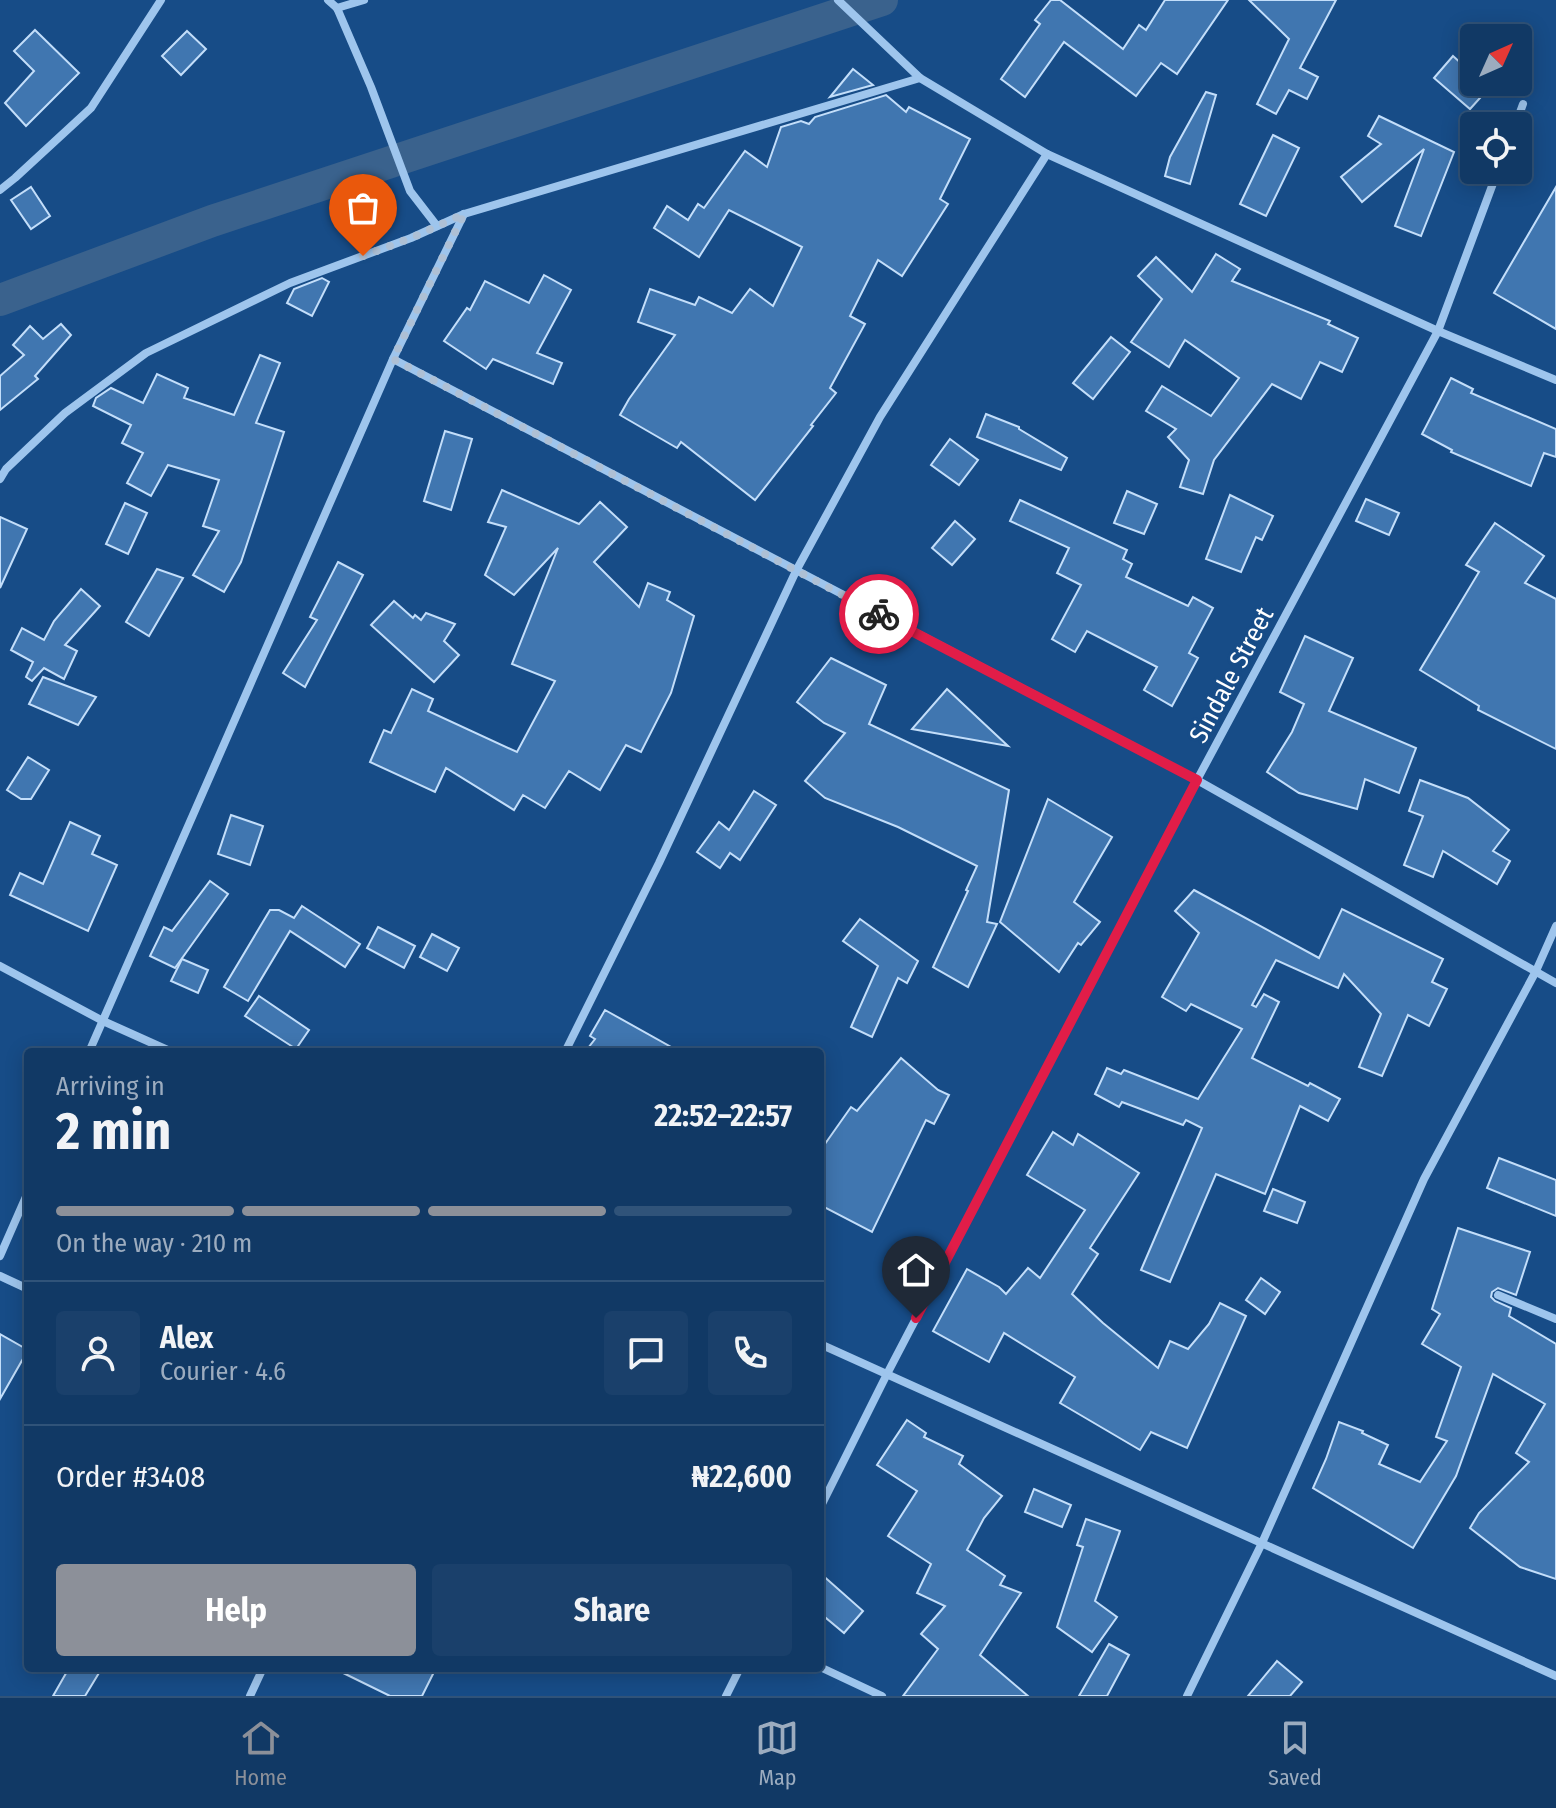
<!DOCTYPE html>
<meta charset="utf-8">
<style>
:root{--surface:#113965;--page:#1a406b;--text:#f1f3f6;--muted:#9cacbf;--line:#305379;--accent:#8c9099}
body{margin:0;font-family:"Fira Sans Condensed",sans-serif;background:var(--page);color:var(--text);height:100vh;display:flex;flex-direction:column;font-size:30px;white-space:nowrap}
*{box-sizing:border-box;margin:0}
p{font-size:26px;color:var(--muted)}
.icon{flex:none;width:44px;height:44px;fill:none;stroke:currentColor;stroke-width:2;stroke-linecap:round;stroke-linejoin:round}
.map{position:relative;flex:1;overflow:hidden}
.details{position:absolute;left:24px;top:1048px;width:800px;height:624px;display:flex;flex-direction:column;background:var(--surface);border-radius:8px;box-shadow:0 4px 20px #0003,0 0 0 2px var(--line)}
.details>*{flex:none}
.needle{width:52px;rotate:45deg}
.fabs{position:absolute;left:1460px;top:24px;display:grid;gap:16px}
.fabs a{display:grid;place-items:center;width:72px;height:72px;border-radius:8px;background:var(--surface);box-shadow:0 4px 20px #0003,0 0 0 2px var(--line);font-size:40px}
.pin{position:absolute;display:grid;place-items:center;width:68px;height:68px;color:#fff;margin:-82px -34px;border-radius:50% 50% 50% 0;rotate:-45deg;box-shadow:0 0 8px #0007}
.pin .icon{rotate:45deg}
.courier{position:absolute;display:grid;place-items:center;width:80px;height:80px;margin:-40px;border:6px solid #e11d48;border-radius:50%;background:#fff;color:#222;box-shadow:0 2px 10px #0007}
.overview em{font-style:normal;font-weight:700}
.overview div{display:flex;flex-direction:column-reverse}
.overview{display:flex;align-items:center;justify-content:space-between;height:136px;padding:0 32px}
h1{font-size:52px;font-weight:700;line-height:60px}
.bar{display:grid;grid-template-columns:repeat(4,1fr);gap:12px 8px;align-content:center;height:96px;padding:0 32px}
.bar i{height:10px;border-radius:6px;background:var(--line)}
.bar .current{background:var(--accent)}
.bar p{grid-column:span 4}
.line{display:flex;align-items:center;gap:20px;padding:0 32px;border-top:2px solid var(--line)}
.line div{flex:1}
.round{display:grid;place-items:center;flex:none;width:84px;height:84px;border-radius:8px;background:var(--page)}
.button{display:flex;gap:16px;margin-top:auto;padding:16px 32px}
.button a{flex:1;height:92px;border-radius:8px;background:var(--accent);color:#fff;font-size:32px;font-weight:700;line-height:92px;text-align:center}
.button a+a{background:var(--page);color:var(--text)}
.dock{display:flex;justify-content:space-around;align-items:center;height:112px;border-top:2px solid var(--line);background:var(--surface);font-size:22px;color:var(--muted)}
.dock a{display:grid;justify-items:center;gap:4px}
.dock .current{color:var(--accent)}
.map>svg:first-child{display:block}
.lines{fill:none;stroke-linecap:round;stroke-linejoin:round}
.canal{stroke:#3a628d;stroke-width:32}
.building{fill:#4076b0;stroke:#c3defa;stroke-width:2}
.street{stroke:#9ec5ed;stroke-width:8}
.done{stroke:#aec0d5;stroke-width:8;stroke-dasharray:0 14.4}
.route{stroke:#e11d48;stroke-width:10}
.labels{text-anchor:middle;stroke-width:6;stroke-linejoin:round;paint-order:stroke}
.street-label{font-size:26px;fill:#fff;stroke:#174c87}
</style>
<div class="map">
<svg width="1556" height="1696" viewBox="0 0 1556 1696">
<rect width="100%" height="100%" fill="#174c87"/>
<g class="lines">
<path class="canal" d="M0,300L212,221L882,0"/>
</g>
<g class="building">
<path d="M1051,0H1060L1123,49L1139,25L1146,30L1165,0H1228L1177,74L1161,63L1136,96L1064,42L1025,97L1001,79L1040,24L1035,20Z"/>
<path d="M1249,0H1336L1300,68L1318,77L1307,99L1289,90L1276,114L1257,104L1289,39Z"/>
<path d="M35,30L79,73L26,126L5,103L34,71L14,51Z"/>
<path d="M187,31L206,49L181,75L162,56Z"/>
<path d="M1453,56L1474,75V82H1482L1489,88L1470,109L1434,78Z"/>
<path d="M853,69L873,85L830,97Z"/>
<path d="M1206,92L1216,95L1190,184L1165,176L1170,157Z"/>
<path d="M886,95L906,112L909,107L970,139L940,199L948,204L902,276L878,260L850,316L865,324L830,388L836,393L811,425L813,426L755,500L681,442L677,448L620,415L629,399L675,335L638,322L650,289L695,305L699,297L732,313L750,289L773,306L802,247L729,210L699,257L654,228L667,206L688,220L698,204L704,208L745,151L767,167L781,127L801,121L809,124L815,117Z"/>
<path d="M1379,116L1454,152L1421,236L1395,226L1424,149L1362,202L1341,177L1381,144L1368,136Z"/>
<path d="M1273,135L1299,148L1266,216L1240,204Z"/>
<path d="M31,187L50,216L31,229L11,200Z"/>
<path d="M1556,187V329L1494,293Z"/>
<path d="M1216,254L1240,269L1232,281L1330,321L1328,324L1358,338L1342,372L1320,362L1301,399L1272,384L1214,460L1203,494L1180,487L1189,460L1168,437L1176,429L1146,411L1162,386L1211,416L1239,378L1185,340L1169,367L1131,342L1162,299L1138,276L1156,257L1192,292Z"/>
<path d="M544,275L571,290L537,353L562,363L553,384L493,359L486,369L444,341L467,308L470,310L485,281L529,303Z"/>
<path d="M322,278L329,282L312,316L287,303L294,289Z"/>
<path d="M61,324L71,335L35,376L38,379L0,410V376L24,355L13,345L30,326L43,339Z"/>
<path d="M1111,337L1130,352L1093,399L1073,383Z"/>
<path d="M260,355L280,363L256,423L284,432L241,562L224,592L193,575L219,531L203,526L219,480L168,465L151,496L127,483L143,453L122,443L131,425L93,406L96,398L111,388L143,403L157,374L188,388L184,398L234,415Z"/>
<path d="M1451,378L1473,389L1471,393L1556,429V457L1544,453L1531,486L1451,452L1452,450L1422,434Z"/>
<path d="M986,414L1019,427V429L1067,458L1061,470L977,437Z"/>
<path d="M445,431L472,439L451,510L424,501Z"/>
<path d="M950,439L978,460L959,485L931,465Z"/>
<path d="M502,490L579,524L600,502L627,527L594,562L639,607L648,583L670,592L667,600L694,616L671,693L641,752L626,745L600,790L569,771L545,808L523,795L514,810L446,768L435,792L370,762L384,730L391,733L412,689L433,699L428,711L517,752L555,681L512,664L558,548L514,595L485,575L506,527L488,522Z"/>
<path d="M1127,491L1157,504L1144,534L1114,523Z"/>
<path d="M1230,495L1273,516L1262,540L1256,537L1241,572L1206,559Z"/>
<path d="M1366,499L1399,513L1389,535L1356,521Z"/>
<path d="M1020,500L1127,550L1123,559L1132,564L1126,577L1188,606L1193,597L1213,608L1189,653L1198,658L1172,706L1144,690L1157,667L1087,631L1075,652L1052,639L1081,585L1057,573L1069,548L1010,521Z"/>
<path d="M125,503L147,513L128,554L106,544Z"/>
<path d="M0,517L27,529L0,588Z"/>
<path d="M955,521L975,539L952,565L932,548Z"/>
<path d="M1495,523L1544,556L1525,583L1556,599V749L1478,710L1479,706L1420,670L1479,572L1466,565Z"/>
<path d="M338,562L363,575L305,687L283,673L317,620L310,617Z"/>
<path d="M157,569L183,578L149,636L126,622Z"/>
<path d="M81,589L100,606L65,645L77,651L64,679L44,668L32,681L26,677L33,662L11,650L22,628L44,640L54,621Z"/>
<path d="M394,601L413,618L415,615L421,620L426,613L455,624L444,641L459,655L434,682L371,625Z"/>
<path d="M1305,636L1353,658L1329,711L1416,748L1399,793L1365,779L1357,809L1299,793L1267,772L1292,732L1304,704L1280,692Z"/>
<path d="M831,658L886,685L869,724L1009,790L987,922L997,924L968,987L933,967L968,891L966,890L977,866L898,827L825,798L805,781L845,733L824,723L797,702Z"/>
<path d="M43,677L96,697L78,725L29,704Z"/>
<path d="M947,689L1008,746L912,729Z"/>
<path d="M28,757L49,770L31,799H21L7,790Z"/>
<path d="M1420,780L1468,798L1509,830L1493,851L1510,861L1497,884L1443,851L1433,877L1404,865L1423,816L1409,811Z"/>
<path d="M754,791L776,805L740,860L730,853L720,868L697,852L719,822L729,830Z"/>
<path d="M1048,799L1112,837L1074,902L1100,922L1081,945L1078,943L1059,972L1000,922Z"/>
<path d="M231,815L263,826L250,865L218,854Z"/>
<path d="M70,822L100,836L92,854L117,865L88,931L10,895L20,873L43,884Z"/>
<path d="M210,881L228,894L175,968L150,956L164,927L172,931Z"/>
<path d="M1194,890L1319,958L1342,909L1443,959L1432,982L1447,989L1429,1026L1408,1015L1382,1076L1359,1067L1381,1014L1344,974L1338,988L1276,960L1252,1005L1256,1007L1264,994L1279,1002L1252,1058L1308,1086L1310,1083L1340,1099L1328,1121L1300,1106L1265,1194L1216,1174L1170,1282L1141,1270L1202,1128L1186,1120L1183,1125L1122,1102L1119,1107L1095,1094L1107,1068L1121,1074L1124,1070L1198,1099L1242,1029L1191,1004L1186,1011L1162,997L1199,933L1175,911Z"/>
<path d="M302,906L360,944L345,967L290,931L248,1001L224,987L270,910H279L294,918Z"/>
<path d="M860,919L918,961L907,983L898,978L872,1037L851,1027L878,966L843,941Z"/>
<path d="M378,927L415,946L404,968L367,948Z"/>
<path d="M432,934L459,948L447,971L420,957Z"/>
<path d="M182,959L208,970L198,993L171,981Z"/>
<path d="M259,996L309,1030L296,1049L245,1016Z"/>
<path d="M605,1010L680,1052H585L595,1039L590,1036Z"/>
<path d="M901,1058L938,1090L949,1095L934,1124L926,1120L872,1232L820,1205V1151L851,1107L857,1111Z"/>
<path d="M1053,1132L1073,1145L1078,1134L1139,1173L1090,1248L1098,1254L1072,1294L1103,1323L1158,1368L1170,1341L1188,1349L1209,1324L1220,1303L1246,1316L1187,1448L1151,1432L1140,1450L1060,1403L1075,1377L1004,1333L989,1362L933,1331L967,1269L999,1287L1006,1294L1028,1268L1040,1278L1085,1210L1027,1175Z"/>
<path d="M1499,1158L1556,1180V1216L1487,1188Z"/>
<path d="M1273,1189L1305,1202L1297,1223L1264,1211Z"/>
<path d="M1458,1228L1530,1252L1516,1295L1498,1288L1492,1292L1491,1297L1495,1301L1511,1308L1509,1316L1556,1344V1579L1520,1567L1470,1528L1479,1513L1529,1462L1516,1453L1545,1404L1493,1374L1456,1476L1413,1548L1313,1488L1326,1459L1339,1422L1363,1431L1362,1433L1388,1445L1379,1464L1420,1482L1447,1441L1436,1437L1461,1367L1422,1344L1440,1314L1432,1309Z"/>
<path d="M1261,1278L1280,1292L1265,1314L1246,1300Z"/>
<path d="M0,1334L28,1350L0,1399Z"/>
<path d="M907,1420L926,1433L924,1437L963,1456L959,1464L1002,1496L984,1518L967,1550L1005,1576L1000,1585L1021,1593L980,1655L1028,1696H903L938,1649L921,1634L945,1606L917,1593L931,1564L888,1536L917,1491L877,1465Z"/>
<path d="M1034,1489L1071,1505L1062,1527L1025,1512Z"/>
<path d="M1086,1519L1120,1531L1095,1601L1117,1617L1092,1652L1057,1627L1083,1547L1077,1545Z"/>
<path d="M820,1573L863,1611L844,1633L820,1613Z"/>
<path d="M1109,1644L1129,1655L1107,1696H1079Z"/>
<path d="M1277,1661L1302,1682L1290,1696H1248Z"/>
<path d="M69,1668H102L85,1696H53Z"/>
<path d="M333,1668H436L422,1696H390Z"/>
</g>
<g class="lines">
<g class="street">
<path d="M328,0L337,8L371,87L410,191L437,226"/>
<path d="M838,0L920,78L1047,154L1438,331L1556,380"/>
<path d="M337,8L364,0"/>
<path d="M1515,126L1523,104"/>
<path d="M0,190L15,178L91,108L161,0"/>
<path d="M393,359L1197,780L1556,983"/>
<path d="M0,479L6,469L65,413L146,353L290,283L411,238L464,214L920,78"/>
<path d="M0,966L103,1021L172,1052"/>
<path d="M89,1052L393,359L464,214"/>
<path d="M565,1052L659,863L796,571L880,417L1047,154"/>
<path d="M0,1256L28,1192"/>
<path d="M0,1276L28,1289"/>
<path d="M1498,1295L1556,1319"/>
<path d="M820,1344L1556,1676"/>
<path d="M820,1508L887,1374L1197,780L1438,331L1498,170"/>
<path d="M820,1667L882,1696"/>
<path d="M250,1696L263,1668"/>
<path d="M726,1696L740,1668"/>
<path d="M1187,1696L1262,1543L1424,1179L1536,971L1556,926"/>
</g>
</g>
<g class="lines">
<path class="done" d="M363,256L411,238L464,214L393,359L879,614"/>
<path class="route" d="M879,614L1197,780L916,1318"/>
</g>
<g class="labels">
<g class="street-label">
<text transform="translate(1231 675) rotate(-62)" y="9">Sindale Street</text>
</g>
</g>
</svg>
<div class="fabs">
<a><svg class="needle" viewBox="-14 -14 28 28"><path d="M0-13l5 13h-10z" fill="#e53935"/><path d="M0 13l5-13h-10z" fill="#9cacbf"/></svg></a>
<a><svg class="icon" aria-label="locate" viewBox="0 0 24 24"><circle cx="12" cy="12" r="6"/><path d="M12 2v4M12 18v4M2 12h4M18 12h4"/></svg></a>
</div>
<div class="pin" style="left:363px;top:256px;background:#ea580c"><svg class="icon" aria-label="bag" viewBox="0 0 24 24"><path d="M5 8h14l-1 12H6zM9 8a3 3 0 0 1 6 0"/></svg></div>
<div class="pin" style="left:916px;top:1318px;background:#1f2937"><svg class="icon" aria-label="home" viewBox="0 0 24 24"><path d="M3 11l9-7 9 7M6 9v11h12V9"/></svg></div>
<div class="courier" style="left:879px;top:614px"><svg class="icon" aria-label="bike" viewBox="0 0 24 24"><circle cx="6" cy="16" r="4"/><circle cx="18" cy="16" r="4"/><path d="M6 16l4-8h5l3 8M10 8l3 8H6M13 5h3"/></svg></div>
<section class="details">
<div class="overview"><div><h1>2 min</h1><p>Arriving in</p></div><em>22:52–22:57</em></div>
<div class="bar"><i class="current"></i><i class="current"></i><i class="current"></i><i></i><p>On the way · 210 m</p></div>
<div class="line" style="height:144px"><a class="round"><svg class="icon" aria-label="person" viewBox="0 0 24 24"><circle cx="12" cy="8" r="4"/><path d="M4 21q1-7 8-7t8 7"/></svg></a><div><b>Alex</b><p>Courier · 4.6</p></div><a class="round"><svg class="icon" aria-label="chat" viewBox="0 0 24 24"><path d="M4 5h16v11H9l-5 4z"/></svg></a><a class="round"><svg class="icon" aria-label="phone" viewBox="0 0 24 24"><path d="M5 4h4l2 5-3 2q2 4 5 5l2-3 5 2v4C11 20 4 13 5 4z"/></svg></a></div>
<div class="line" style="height:104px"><div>Order #3408</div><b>₦22,600</b></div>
<div class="button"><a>Help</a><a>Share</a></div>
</section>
</div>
<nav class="dock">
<a class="current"><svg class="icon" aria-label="home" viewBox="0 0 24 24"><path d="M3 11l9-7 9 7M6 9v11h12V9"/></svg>Home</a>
<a><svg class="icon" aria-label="map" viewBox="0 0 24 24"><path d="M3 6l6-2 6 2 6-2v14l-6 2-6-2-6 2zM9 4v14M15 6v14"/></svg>Map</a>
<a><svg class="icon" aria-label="saved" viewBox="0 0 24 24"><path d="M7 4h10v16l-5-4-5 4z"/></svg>Saved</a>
</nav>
